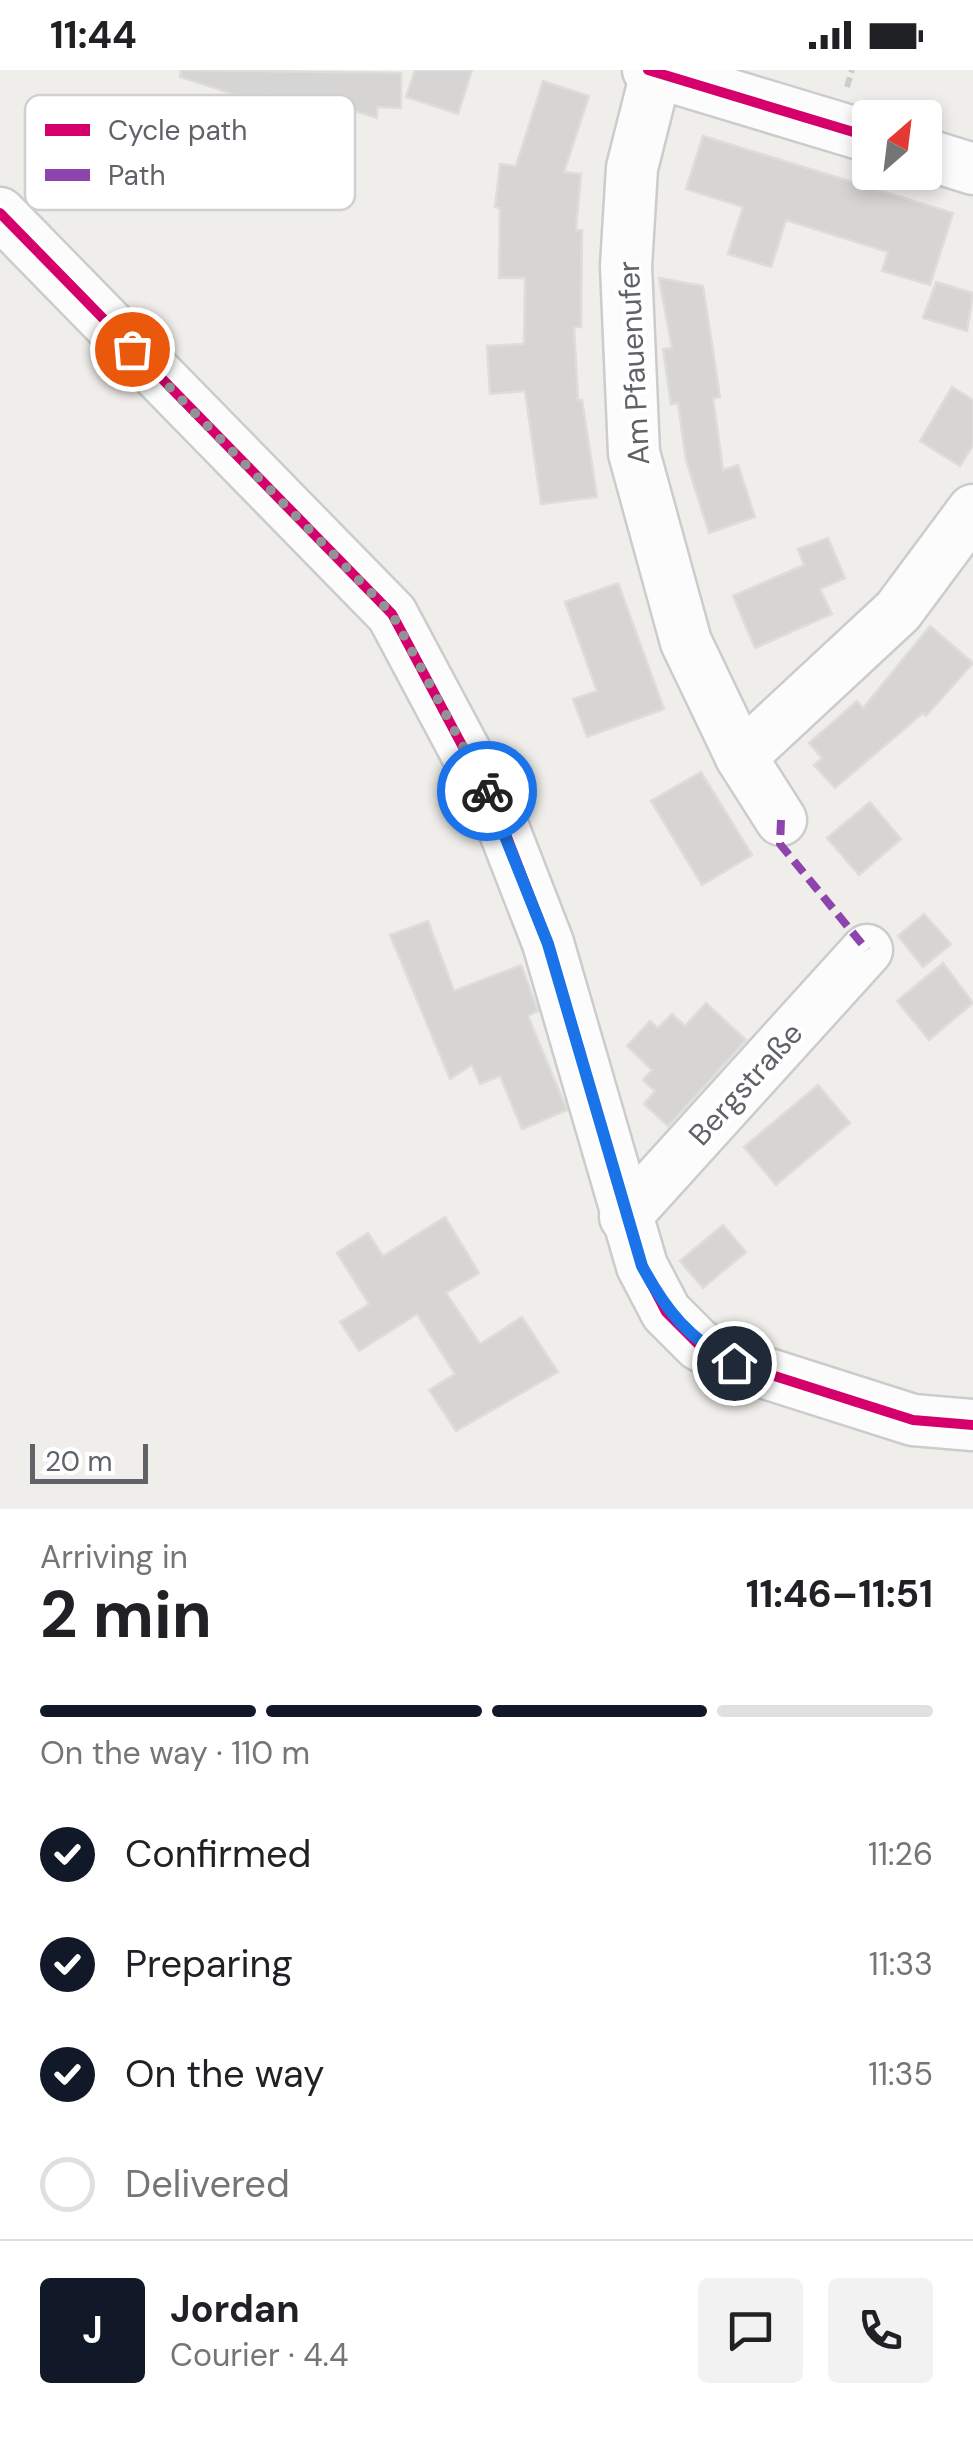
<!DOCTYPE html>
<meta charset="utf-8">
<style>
:root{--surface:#fff;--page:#f2f2f2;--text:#202124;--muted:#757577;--line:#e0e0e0;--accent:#111827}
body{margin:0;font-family:"DM Sans",sans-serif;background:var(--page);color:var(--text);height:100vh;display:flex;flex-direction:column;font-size:38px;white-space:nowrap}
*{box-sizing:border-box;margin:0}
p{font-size:32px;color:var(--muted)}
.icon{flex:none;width:55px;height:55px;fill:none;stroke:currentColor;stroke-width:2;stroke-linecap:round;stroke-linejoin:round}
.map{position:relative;height:1439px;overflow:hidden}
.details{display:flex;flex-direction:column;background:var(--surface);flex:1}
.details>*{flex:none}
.needle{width:65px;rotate:28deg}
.buttons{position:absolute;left:852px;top:30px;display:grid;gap:20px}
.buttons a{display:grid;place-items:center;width:90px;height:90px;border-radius:10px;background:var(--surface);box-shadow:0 5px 15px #0003;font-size:50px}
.scale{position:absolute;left:30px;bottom:25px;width:118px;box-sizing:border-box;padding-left:10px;border:5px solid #5f6368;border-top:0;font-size:28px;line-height:35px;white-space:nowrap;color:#5f6368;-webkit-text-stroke:8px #fff;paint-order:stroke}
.pin{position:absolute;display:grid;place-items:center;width:85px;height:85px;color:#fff;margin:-42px;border:5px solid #fff;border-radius:50%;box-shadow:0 2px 10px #0007}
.courier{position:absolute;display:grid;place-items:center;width:100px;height:100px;margin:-50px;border:8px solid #1a73e8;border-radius:50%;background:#fff;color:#222;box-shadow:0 2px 12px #0007}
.overview em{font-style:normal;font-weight:700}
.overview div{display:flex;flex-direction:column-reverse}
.overview{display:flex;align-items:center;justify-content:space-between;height:170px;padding:0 40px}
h1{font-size:65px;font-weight:700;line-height:75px}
.bar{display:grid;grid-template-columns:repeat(4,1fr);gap:15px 10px;align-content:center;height:120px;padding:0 40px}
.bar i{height:12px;border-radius:8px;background:var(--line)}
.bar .selected{background:var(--accent)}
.bar p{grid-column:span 4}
.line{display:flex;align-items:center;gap:25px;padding:0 40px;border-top:2px solid var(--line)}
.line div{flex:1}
.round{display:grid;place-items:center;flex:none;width:105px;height:105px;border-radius:10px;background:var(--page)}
ol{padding:0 40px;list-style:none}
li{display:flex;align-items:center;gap:30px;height:110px}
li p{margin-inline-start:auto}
li .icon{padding:10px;border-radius:50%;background:var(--accent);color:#fff;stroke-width:4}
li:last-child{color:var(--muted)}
li i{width:55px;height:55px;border:5px solid var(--line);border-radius:50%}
.status{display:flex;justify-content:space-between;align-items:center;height:70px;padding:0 50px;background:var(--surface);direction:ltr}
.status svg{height:28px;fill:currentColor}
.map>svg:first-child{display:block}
.building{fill:#d6d5d3;stroke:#deddd9;stroke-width:2.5}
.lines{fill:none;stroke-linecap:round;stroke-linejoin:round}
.minor-casing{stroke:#cbcccc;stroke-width:55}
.path{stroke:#cacfcc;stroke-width:6;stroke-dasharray:10 5;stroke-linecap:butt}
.minor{stroke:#fdfcfc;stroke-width:50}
.quiet{stroke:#8e44ad;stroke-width:8;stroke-dasharray:15 8;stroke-linecap:butt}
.cycleway-casing{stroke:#fff;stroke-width:16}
.cycleway{stroke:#d6006c;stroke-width:10}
.done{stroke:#919496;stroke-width:10;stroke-dasharray:0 18}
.route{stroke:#1a73e8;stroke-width:12}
.labels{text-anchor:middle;stroke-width:8;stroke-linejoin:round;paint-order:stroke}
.street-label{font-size:30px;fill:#5f6368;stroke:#fff}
.key{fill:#fff;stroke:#cfd0d2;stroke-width:2.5}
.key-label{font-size:28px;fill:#5f6368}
</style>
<div class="status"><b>11:44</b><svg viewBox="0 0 49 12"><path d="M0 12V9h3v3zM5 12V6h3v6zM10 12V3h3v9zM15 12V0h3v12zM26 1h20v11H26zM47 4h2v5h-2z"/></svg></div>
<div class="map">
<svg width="973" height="1439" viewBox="0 0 973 1439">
<rect width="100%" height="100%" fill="#efeeea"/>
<g class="building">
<path d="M181,0L401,3V38L377,37V48L315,28L313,36L270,24L267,35L180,7Z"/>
<path d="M415,0H472L458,44L406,27Z"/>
<path d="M543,11L589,26L564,102L581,104L576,160H582L581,257H574L578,330H582L597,427L541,434L525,321L490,324L487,276L524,274L525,208H499L500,138L495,137L500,94L516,96Z"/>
<path d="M703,66L953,143L930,215L882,201L888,182L786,150L771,197L728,184L743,137L686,119Z"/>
<path d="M659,208L703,216L720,327L713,328L723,400L738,395L755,447L709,463L686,390L678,333L671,334L663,279L672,278Z"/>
<path d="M936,212L973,223L967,261L923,248Z"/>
<path d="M952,317L973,330V375L960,396L920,371Z"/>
<path d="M828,468L845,508L820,519L832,544L755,578L733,526L804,495L798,479Z"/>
<path d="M618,513L664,639L587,667L573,629L597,621L565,532Z"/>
<path d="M930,556L973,593L926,646L923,643L835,718L814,695L822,688L809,673L857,631L863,638Z"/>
<path d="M701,702L752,785L702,815L651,731Z"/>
<path d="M870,732L901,769L859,805L827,768Z"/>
<path d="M924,844L951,874L923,897L898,866Z"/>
<path d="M428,851L454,921L521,895L538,941L528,946L567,1040L522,1059L500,1006L480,1014L472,995L450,1009L390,865Z"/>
<path d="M943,893L973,933L929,970L897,931Z"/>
<path d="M706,933L746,970L668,1056L644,1034L655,1021L643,1010L652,1000L627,976L650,951L658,958L672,944L685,956Z"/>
<path d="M818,1015L850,1053L776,1115L744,1077Z"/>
<path d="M445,1147L479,1203L446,1223L480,1274L522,1247L558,1302L456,1361L429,1320L455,1304L417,1244L359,1281L340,1252L369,1234L337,1183L368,1163L383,1186Z"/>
<path d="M723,1155L746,1182L703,1218L680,1191Z"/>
</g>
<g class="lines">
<defs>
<g id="minor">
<path d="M648,0L870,67"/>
<path d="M656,3L632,98L626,196L634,383L686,572L741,687L898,541L973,440"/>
<path d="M925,84L973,99"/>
<path d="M0,143L392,544L496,739L548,873L642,1196L666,1242L699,1275L734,1293L913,1350L973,1355"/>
<path d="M741,687L781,750"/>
<path d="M625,1147L867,880"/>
</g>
</defs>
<use href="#minor" class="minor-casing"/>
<path class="path" d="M847,17L852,0"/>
<use href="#minor" class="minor"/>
<path class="quiet" d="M781,750L780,774L867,880"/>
<defs>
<g id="cycleway">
<path d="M648,0L870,67"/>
<path d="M0,143L392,544L496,739L548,873L642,1196L666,1242L699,1275L734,1293L913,1350L973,1355"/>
</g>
</defs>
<use href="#cycleway" class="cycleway-casing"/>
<use href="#cycleway" class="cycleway"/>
</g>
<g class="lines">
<path class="done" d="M132,279L392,544L487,721"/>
<path class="route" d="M487,721L548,874L642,1196C666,1241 689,1269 734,1293"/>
</g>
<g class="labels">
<g class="street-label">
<text transform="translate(634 293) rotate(-93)" y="10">Am Pfauenufer</text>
<text transform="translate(746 1014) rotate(-48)" y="10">Bergstraße</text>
</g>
</g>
<rect x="25" y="25" width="330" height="115" rx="15" class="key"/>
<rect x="45" y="54" width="45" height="12" fill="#d6006c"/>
<rect x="45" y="99" width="45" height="12" fill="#8e44ad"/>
<g class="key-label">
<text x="108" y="70">Cycle path</text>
<text x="108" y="115">Path</text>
</g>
</svg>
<div class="buttons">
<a><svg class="needle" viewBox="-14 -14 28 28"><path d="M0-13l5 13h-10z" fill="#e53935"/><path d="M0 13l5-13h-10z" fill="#757577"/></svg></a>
</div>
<div class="scale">20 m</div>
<div class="pin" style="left:132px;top:279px;background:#ea580c"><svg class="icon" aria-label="bag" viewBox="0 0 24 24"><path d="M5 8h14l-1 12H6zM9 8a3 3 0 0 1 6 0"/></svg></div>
<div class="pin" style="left:734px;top:1293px;background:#1f2937"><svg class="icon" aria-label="home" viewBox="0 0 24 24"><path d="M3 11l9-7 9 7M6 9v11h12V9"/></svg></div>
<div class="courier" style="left:487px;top:721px"><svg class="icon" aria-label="bike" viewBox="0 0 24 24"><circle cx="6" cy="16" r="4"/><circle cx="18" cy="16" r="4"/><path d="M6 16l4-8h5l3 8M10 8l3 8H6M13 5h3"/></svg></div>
</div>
<section class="details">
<div class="overview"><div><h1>2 min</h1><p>Arriving in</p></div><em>11:46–11:51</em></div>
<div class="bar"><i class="selected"></i><i class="selected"></i><i class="selected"></i><i></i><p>On the way · 110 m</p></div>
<ol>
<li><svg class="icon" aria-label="check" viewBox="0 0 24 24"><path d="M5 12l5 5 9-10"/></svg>Confirmed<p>11:26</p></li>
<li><svg class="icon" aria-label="check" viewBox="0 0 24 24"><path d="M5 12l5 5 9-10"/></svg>Preparing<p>11:33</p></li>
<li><svg class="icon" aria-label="check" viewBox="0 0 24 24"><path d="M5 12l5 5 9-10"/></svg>On the way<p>11:35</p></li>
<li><i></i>Delivered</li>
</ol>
<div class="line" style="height:180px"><b class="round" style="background:var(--accent);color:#fff">J</b><div><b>Jordan</b><p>Courier · 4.4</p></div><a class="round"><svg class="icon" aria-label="chat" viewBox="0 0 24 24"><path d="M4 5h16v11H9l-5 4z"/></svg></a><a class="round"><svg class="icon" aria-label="phone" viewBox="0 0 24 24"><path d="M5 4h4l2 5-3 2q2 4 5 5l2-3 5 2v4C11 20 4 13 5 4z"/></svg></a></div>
</section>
